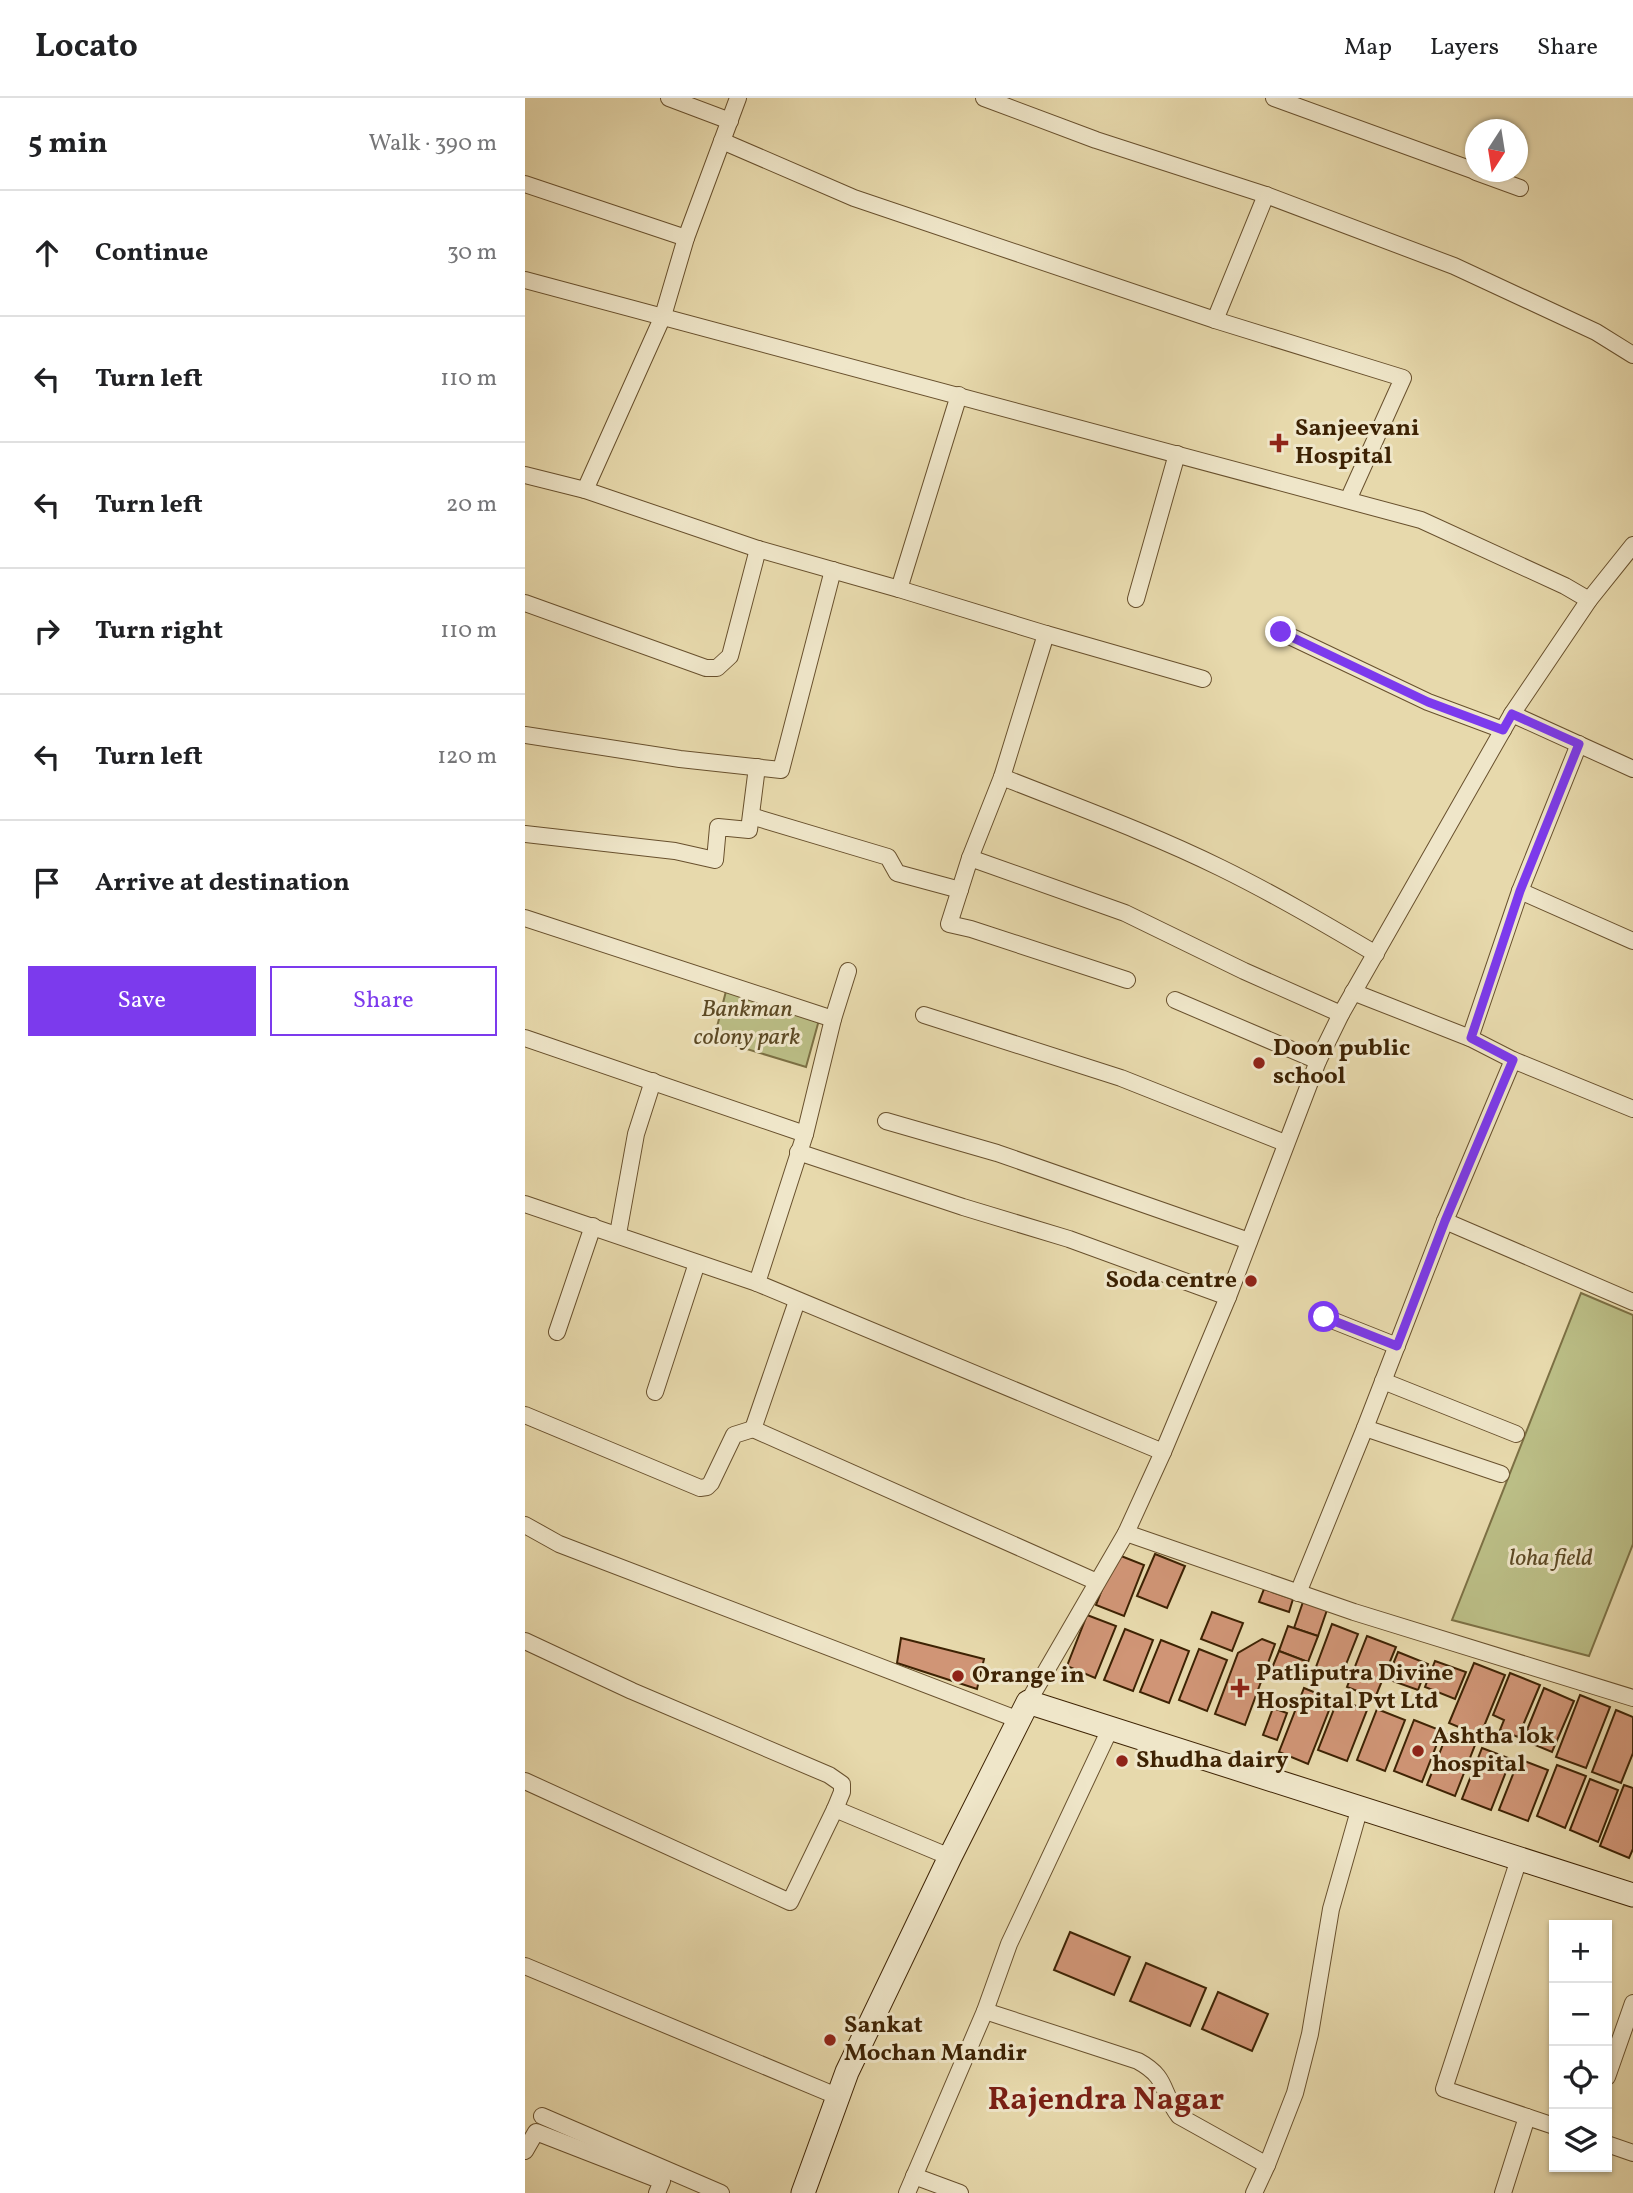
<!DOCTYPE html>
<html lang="en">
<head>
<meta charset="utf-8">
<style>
  body { margin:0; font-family:Vollkorn,serif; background:#f6f6f6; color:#202124 }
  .controls { position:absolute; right:21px; bottom:21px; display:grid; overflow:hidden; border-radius:0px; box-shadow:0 2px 5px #0004 }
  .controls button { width:63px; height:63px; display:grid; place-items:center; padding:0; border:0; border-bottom:2px solid #e0e0e0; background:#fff; color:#202124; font:35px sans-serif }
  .compass { position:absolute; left:940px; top:21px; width:63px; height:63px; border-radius:50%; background:#fff; box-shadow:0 2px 5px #0004; rotate:192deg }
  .stop { position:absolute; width:21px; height:21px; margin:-16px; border:5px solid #7c3aed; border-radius:50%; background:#fff }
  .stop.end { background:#7c3aed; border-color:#fff; box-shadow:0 2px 7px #0008 }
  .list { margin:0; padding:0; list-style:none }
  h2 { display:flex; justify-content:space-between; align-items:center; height:91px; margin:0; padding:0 28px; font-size:30px }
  h2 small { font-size:23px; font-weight:400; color:#757577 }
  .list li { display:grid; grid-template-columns:46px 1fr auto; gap:21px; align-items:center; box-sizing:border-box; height:126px; padding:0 28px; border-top:2px solid #e0e0e0 }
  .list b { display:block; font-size:26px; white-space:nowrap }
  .list em { font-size:23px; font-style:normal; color:#757577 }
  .actions { display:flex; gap:14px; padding:21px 28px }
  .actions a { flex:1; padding:16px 0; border:2px solid #7c3aed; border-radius:0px; text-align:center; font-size:24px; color:#7c3aed }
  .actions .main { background:#7c3aed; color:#fff }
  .icon { flex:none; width:38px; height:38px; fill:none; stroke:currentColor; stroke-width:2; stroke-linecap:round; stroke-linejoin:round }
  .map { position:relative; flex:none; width:1108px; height:2095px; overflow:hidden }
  header { display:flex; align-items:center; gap:42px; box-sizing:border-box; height:98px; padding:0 35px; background:#fff; border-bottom:2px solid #e0e0e0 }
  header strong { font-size:33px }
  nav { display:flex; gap:38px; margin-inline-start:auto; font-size:24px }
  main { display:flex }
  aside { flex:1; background:#fff }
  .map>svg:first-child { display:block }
</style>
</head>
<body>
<header>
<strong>Locato</strong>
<nav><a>Map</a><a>Layers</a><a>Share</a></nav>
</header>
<main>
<aside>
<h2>5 min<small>Walk · 390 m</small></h2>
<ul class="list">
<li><svg class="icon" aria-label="ahead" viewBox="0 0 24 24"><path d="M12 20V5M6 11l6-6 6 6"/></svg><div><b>Continue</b></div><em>30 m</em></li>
<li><svg class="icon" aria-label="left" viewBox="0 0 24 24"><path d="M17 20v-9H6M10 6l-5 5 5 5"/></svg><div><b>Turn left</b></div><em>110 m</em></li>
<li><svg class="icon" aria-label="left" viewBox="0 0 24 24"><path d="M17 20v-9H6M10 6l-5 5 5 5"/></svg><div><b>Turn left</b></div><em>20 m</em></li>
<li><svg class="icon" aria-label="right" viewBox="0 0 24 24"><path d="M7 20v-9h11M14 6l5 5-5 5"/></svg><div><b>Turn right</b></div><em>110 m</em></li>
<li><svg class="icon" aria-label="left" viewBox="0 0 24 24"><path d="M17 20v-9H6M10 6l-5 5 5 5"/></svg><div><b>Turn left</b></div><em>120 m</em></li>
<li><svg class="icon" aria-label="arrive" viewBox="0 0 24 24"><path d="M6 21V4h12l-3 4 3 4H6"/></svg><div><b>Arrive at destination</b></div></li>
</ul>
<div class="actions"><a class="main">Save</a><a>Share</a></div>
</aside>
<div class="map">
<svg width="1108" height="2095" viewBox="0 0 1108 2095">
  <rect width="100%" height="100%" fill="#e7d9ac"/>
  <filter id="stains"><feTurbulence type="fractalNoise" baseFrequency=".00286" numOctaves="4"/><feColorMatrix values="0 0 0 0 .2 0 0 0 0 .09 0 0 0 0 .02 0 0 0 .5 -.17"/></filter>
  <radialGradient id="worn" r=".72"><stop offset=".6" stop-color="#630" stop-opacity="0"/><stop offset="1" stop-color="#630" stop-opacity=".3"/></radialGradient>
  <!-- green -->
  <g fill="#bbbe86" stroke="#7c7044" stroke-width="2">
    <path d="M201,893L294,922L281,969L189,941Z"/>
    <path d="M1056,1195L1108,1217V1446L1064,1558L927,1522Z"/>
  </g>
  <!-- building -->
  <g fill="#d09576" stroke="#3d2203" stroke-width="2">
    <path d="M591,1456L619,1467L599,1518L571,1507Z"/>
    <path d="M630,1456L660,1468L642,1510L612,1498Z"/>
    <path d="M739,1491L768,1501L764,1514L734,1504Z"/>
    <path d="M778,1504L802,1512L793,1538L769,1530Z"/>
    <path d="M687,1514L718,1525L707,1553L676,1541Z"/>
    <path d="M562,1517L591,1528L570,1580L542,1568Z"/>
    <path d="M807,1526L833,1536L816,1579L791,1569Z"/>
    <path d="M763,1528L793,1538L783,1564L754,1553Z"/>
    <path d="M600,1531L628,1542L608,1593L579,1582Z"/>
    <path d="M842,1538L871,1549L850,1600L822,1589Z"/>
    <path d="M376,1540L459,1561L452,1591L372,1565Z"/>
    <path d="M737,1541L750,1546L720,1627L690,1616L713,1555Z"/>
    <path d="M636,1542L664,1553L644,1605L615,1594Z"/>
    <path d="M674,1551L702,1562L682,1613L654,1602Z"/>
    <path d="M754,1553L783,1564L776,1581L747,1570Z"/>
    <path d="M873,1554L903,1566L893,1592L862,1581Z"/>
    <path d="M910,1563L941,1574L930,1601L900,1589Z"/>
    <path d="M949,1565L980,1577L955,1638L924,1625Z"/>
    <path d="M985,1575L1015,1587L993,1639L975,1632L979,1622L968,1617Z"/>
    <path d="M779,1590L808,1602L783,1666L754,1654Z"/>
    <path d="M1019,1590L1049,1603L1027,1654L1010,1647L1014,1637L1002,1632Z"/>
    <path d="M1055,1597L1085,1609L1061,1670L1031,1659Z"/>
    <path d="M813,1601L842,1612L822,1663L793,1652Z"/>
    <path d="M748,1610L762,1615L752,1642L738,1637Z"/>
    <path d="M852,1611L880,1622L860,1673L832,1662Z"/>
    <path d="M1091,1612L1108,1619V1655L1096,1685L1067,1674Z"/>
    <path d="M889,1622L917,1633L897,1684L869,1673Z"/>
    <path d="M922,1636L950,1647L930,1698L902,1687Z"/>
    <path d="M957,1650L986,1661L966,1712L937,1701Z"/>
    <path d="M994,1661L1023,1672L1003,1723L974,1712Z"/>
    <path d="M1032,1667L1061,1678L1040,1730L1012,1718Z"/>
    <path d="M1065,1681L1093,1692L1073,1744L1045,1732Z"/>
    <path d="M1099,1687L1108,1690V1751L1104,1760L1075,1748Z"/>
    <path d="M545,1834L605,1859L589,1897L529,1872Z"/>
    <path d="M621,1865L681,1890L665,1928L605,1903Z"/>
    <path d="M693,1894L743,1916L727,1953L677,1931Z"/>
  </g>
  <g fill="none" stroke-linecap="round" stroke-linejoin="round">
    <defs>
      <g id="street">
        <path d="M144,0L205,23"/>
        <path d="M459,0L571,42L741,97L929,168L1071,234L1108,257"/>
        <path d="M749,0L950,73"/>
        <path d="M197,43L329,100L690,222L878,280L823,402"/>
        <path d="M951,74L995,90"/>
        <path d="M0,86L161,140"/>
        <path d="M0,182L896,422L1040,488L1064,502"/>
        <path d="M690,222L741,97"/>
        <path d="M434,297L374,491L521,536L477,679L445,760L424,826L446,831L602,882"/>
        <path d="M0,377L60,392L233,451L374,491"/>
        <path d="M60,392L138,218L161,140L213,0"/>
        <path d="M611,501L652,356"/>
        <path d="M0,505L181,570H192L205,558L233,451"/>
        <path d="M756,534L903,604L978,632"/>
        <path d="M521,536L678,581"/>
        <path d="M987,616L1108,671"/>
        <path d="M0,637L155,661L256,672L308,472"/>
        <path d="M477,679C550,708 625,735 696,770C749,796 800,826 851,856"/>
        <path d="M226,718L363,759L372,775L435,792"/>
        <path d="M0,736L150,753L190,762L193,729L224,732L232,669"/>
        <path d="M445,760L600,815L719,873L816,916"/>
        <path d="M995,793L1108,843"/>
        <path d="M0,820L308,921"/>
        <path d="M323,873L308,921L280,1036L232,1185L638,1354"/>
        <path d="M828,894L945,940L988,962L1108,1011"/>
        <path d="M650,902L793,963"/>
        <path d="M399,917L596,980L760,1045"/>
        <path d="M0,940L280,1036"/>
        <path d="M945,940L995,793L1054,646"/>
        <path d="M988,962L920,1123L1108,1204"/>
        <path d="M361,1023L472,1055L724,1143"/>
        <path d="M273,1054L438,1109L544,1141L703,1199"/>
        <path d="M0,1106L232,1185"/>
        <path d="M93,1136L111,1036L128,983"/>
        <path d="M272,1203L228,1331L572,1484"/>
        <path d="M799,1219L872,1248"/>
        <path d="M32,1234L68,1128"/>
        <path d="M858,1283L991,1336"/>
        <path d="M130,1294L172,1165"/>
        <path d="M0,1317L175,1390L182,1389L186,1385L209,1337L228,1331"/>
        <path d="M840,1330L976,1376"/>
        <path d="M0,1427L34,1446L494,1622"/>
        <path d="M601,1435L829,1514L1108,1600"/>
        <path d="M773,1495L840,1330L920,1123"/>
        <path d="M0,1543L107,1593L304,1677L317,1686V1694L310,1711"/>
        <path d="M503,1604L601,1435L638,1354L703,1199L793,963L816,916L987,616L1064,502L1108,447"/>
        <path d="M0,1683L265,1804L310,1711L425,1759"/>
        <path d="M994,1761L919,1991L1029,2028"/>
        <path d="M0,1868L314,1999"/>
        <path d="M460,1913L613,1963C644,1980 635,1993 654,2018L742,2067"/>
        <path d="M1082,1979L1108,1905"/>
        <path d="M17,2018L196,2095"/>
        <path d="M1082,2046L1108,2055"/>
        <path d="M0,2053L11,2034L137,2083L132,2095"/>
        <path d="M389,2078L435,2095"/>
        <path d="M382,2095L460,1913L484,1846L586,1629"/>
        <path d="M729,2095L742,2067L770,1995L785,1936L806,1811L835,1709"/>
        <path d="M978,2095L1002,2019"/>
      </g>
      <path id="secondary" d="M278,2095L322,1974L425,1759L503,1604L1108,1797"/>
    </defs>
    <!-- street casing -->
    <use href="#street" stroke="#68502d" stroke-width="18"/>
    <!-- secondary casing -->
    <use href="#secondary" stroke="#3d2203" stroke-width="25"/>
    <!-- street -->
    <use href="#street" stroke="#efe6c9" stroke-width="16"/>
    <!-- secondary -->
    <use href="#secondary" stroke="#efe6c9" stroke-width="23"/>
  </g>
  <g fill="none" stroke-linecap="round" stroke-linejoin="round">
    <!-- route -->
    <path stroke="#7c3aed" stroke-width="9" d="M756,534L903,604L978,632L987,616L1054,646L995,793L946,940L988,962L920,1123L872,1248L799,1219"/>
  </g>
  <!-- markers -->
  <g fill="#8f2418" stroke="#efe6c9" stroke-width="2.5">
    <path d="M750.5 334.5h7v7h7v7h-7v7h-7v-7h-7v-7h7z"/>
    <circle cx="734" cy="965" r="7"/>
    <circle cx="726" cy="1183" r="7"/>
    <circle cx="433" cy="1578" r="7"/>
    <path d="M711.5 1579.5h7v7h7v7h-7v7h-7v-7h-7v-7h7z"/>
    <circle cx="893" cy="1653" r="7"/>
    <circle cx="597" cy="1663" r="7"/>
    <circle cx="305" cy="1942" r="7"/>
  </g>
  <g text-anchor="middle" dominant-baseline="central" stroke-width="6" stroke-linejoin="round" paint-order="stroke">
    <!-- poi labels -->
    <g font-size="24" font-weight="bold" fill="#3d2203" stroke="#efe6c9" text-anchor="start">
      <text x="770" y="331">Sanjeevani<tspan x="770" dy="28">Hospital</tspan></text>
      <text x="748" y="951">Doon public<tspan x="748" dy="28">school</tspan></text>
      <text x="712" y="1183" text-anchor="end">Soda centre</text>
      <text x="731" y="1576">Patliputra Divine<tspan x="731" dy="28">Hospital Pvt Ltd</tspan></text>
      <text x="447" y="1578">Orange in</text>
      <text x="907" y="1639">Ashtha lok<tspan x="907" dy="28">hospital</tspan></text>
      <text x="611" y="1663">Shudha dairy</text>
      <text x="319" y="1928">Sankat<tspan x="319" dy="28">Mochan Mandir</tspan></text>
    </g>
    <!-- park labels -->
    <g font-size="24" font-style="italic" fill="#5c4924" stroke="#efe6c9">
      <text x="222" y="912">Bankman<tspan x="222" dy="28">colony park</tspan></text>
      <text x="1026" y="1461">loha field</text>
    </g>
    <!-- district labels -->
    <g font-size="32" font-weight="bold" fill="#7a1f14" stroke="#efe6c9">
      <text x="581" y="2003">Rajendra Nagar</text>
    </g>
  </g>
  <rect width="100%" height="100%" filter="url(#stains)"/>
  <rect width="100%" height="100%" fill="url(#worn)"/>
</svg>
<div class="controls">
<button>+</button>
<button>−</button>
<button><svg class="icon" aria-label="locate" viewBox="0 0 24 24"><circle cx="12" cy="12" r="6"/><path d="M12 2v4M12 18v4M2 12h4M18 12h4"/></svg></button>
<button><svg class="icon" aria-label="layers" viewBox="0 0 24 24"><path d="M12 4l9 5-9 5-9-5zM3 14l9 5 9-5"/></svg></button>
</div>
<svg class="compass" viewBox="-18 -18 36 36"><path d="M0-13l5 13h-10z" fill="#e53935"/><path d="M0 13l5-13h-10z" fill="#757577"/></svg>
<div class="stop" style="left:799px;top:1219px"></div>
<div class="stop end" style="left:756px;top:534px"></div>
</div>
</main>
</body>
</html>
